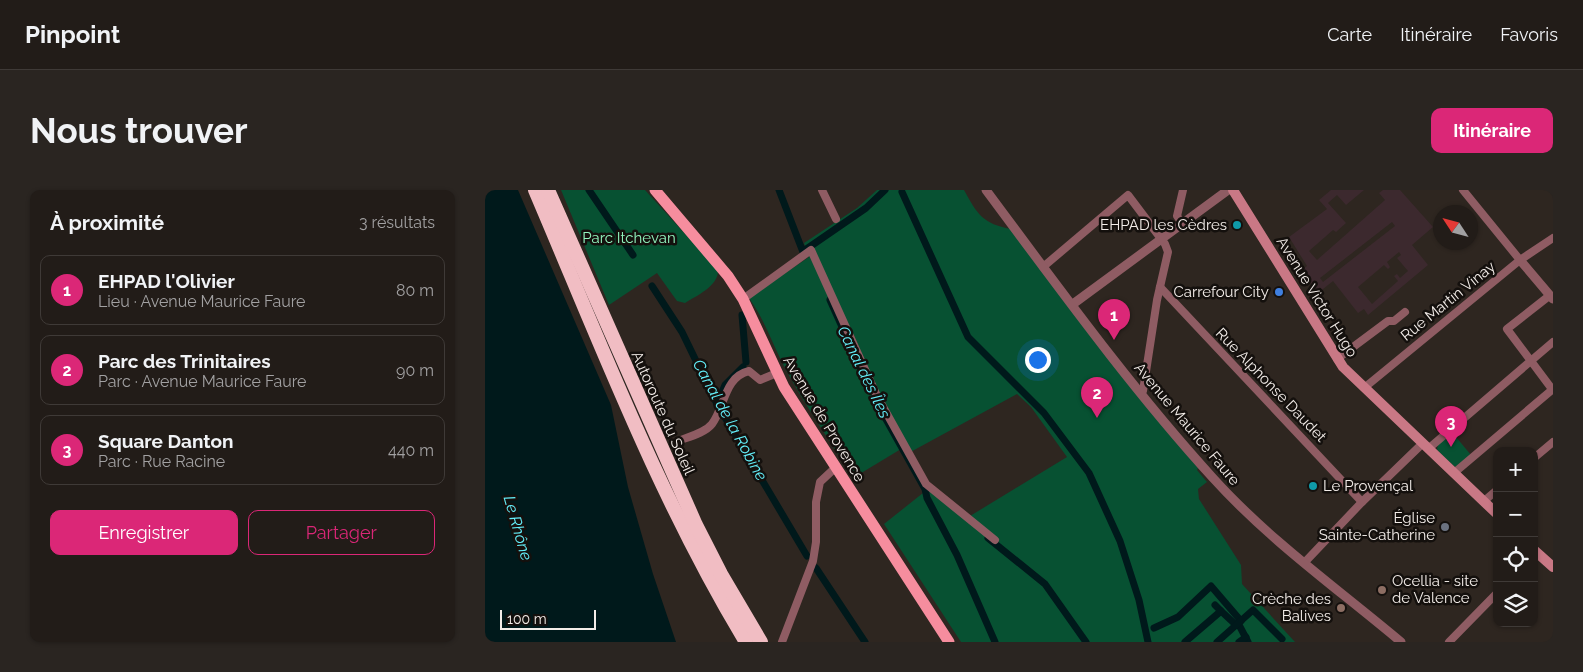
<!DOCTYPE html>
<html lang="fr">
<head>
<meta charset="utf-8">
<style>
  body { margin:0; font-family:Raleway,sans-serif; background:#2a2521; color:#f1f3f6 }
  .controls { position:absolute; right:15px; bottom:15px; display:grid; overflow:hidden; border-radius:10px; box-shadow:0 1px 4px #0004 }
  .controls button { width:45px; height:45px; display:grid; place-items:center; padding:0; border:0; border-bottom:1px solid #3f3a37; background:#221c18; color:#f1f3f6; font:25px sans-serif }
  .compass { position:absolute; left:948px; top:15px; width:45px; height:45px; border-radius:50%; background:#221c18; box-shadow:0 1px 4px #0004; rotate:306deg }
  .scale { position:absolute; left:15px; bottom:12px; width:96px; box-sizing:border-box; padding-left:5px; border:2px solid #f3ede9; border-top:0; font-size:14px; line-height:18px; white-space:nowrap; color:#f3ede9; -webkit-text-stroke:4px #14100d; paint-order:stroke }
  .you { position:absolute; left:552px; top:169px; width:18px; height:18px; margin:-12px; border:4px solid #fff; border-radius:50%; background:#1a73e8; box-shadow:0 0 0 8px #1a73e833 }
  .badge { display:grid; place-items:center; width:32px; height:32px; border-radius:50%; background:#db2777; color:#fff; font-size:16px; font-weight:700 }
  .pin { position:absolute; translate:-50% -41px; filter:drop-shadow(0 1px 2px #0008) }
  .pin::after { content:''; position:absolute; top:26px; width:18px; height:15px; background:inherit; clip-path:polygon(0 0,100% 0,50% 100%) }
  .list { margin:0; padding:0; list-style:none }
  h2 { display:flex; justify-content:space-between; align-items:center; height:65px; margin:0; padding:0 20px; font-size:21px }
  h2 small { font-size:16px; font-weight:400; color:#a2a1a2 }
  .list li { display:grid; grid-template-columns:32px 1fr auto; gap:15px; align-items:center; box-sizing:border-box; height:70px; margin:0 10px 10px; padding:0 10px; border:1px solid #3f3a37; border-radius:10px }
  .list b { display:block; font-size:19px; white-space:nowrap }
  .list p { margin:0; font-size:16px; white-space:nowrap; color:#a2a1a2 }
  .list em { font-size:16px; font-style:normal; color:#a2a1a2 }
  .actions { display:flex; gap:10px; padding:15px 20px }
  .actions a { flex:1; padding:11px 0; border:1px solid #db2777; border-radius:10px; text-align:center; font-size:18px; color:#db2777 }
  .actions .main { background:#db2777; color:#fff }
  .icon { flex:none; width:28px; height:28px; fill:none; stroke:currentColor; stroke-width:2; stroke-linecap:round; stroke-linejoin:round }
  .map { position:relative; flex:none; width:1068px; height:452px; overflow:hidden; border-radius:10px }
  header { display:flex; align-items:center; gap:30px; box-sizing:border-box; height:70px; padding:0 25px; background:#221c18; border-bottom:1px solid #3f3a37 }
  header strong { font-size:24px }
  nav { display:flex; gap:28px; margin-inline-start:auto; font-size:18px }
  .intro { display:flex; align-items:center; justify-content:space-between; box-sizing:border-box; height:120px; padding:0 30px }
  h1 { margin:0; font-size:35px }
  .button { padding:12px 22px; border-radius:10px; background:#db2777; color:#fff; font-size:18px; font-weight:700 }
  main { display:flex; gap:30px; padding:0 30px }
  aside { flex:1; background:#221c18; border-radius:10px; box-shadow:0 1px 4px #0004 }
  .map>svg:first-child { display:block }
</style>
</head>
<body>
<header>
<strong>Pinpoint</strong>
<nav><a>Carte</a><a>Itinéraire</a><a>Favoris</a></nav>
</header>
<div class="intro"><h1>Nous trouver</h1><a class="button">Itinéraire</a></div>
<main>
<aside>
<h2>À proximité<small>3 résultats</small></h2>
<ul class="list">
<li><span class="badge">1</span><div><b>EHPAD l'Olivier</b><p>Lieu · Avenue Maurice Faure</p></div><em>80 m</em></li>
<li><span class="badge">2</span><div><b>Parc des Trinitaires</b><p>Parc · Avenue Maurice Faure</p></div><em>90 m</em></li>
<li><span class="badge">3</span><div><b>Square Danton</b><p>Parc · Rue Racine</p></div><em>440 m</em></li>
</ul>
<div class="actions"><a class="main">Enregistrer</a><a>Partager</a></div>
</aside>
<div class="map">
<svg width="1068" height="452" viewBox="0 0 1068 452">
  <rect width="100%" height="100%" fill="#2e2620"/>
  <!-- industrial -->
  <path fill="#3c292e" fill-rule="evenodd" d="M846,0H879L861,15L852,5L843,13L861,33L851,42L848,40L824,61L832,70L900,10L894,3L898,0H915L948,37L927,55L943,75L883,125L879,119L873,123L848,91L833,103L824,91L825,89L818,79L822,76L804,47L842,19L834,10ZM907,32L910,36L838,92L835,88ZM914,62L916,65L912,68L923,81L915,88L912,84L909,86L913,91L887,114L873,97L899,75L903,79L905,77L902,72Z"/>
  <!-- green -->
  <g fill="#075132">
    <path d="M76,0H160L233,80C234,96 211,106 200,113L192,111L172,83L124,115Z"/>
    <path d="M392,0H479C492,24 498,34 526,39L713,278L712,280L722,292L713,299L714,309L756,375L757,394L810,452H476L399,334L443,299L485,326L582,267L546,217L532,204L420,265L416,259L368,288C346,252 321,217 301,180C288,156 280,130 264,108L324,67L319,53L372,18Z"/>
    <path d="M966,241L986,265L970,277L952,260L953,254Z"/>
  </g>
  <!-- water -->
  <path fill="#00191b" d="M0,0H33L126,215L143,297L168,384L191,452H0Z"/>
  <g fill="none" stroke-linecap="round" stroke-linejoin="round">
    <!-- canal -->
    <g stroke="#00191b" stroke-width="7">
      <path d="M104,0L148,65"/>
      <path d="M294,0L318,62"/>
      <path d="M417,2L483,147L559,223L604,283L635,351L654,410L663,452"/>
      <path d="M320,60L381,18L400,0"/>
      <path d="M167,96L197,142L232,214L322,366"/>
      <path d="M345,110L385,199"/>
      <path d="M257,125L261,172"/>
      <path d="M232,214L240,195L258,177"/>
      <path d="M393,215L440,299L442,308L472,365L510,452"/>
      <path d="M503,348L560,394L601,452"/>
      <path d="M331,378L380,452"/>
      <path d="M730,415L736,421"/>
      <path d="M753,433L763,452"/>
      <path d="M669,438L693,427L726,396L756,431"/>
      <path d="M700,452L736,421L751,435"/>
      <path d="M732,452L768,420L797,449"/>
      <path d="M754,452L761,447"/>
    </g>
    <!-- minor -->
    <g stroke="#8f5c63" stroke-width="8">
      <path d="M337,0L351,29"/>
      <path d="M978,0L1035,70"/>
      <path d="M697,33L692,26L698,0"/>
      <path d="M558,77L643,5L680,54L683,62L672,110L658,201L656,203"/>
      <path d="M675,97L877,312"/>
      <path d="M1064,106L1022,139L1067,199"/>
      <path d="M258,109L326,60L392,206L441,294L510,350"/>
      <path d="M852,169L903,131H909L920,122"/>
      <path d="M879,198L1035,70L1068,48"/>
      <path d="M193,251C203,247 220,243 227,234C240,217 239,187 264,181L275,190L292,183"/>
      <path d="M943,259L1068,152"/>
      <path d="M1049,268L1068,252"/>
      <path d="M969,283L1068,199"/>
      <path d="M999,311L1012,300"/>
      <path d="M820,372L877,312L937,254"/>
      <path d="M297,452L328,371L331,352V312L335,292L350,278"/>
      <path d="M964,452L1012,403"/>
    </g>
    <!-- tertiary -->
    <g stroke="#8f5c63" stroke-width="9">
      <path d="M501,0C574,98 646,198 728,288C784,350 853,399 916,452"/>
      <path d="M1035,70L1068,109"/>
      <path d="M588,114L743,0"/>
    </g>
    <!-- secondary -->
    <g stroke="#c97885" stroke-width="10">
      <path d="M748,0L858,177L1012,324"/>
      <path d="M1049,360L1068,377"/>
    </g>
    <!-- primary -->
    <path stroke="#f68d9e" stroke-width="11" d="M170,0L243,86L258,109L299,197L464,452"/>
    <!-- motorway -->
    <g stroke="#f1bdc3" stroke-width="14">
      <path d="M50,0C115,152 175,310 261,452"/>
      <path d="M63,0L211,335L236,384L276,452"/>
    </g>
  </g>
  <!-- markers -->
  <g fill="#0f9aa8" stroke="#14100d" stroke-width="2">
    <circle cx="752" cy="35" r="5"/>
    <circle cx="828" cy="296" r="5"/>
  </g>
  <circle fill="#3f7fe0" stroke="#14100d" stroke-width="2" cx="794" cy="102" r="5"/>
  <circle fill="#6b7280" stroke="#14100d" stroke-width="2" cx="960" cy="337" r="5"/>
  <g fill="#8d6e63" stroke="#14100d" stroke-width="2">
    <circle cx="897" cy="400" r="5"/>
    <circle cx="856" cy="418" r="5"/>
  </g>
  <g text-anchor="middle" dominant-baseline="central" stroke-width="5" stroke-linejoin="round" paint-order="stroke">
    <!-- poi labels -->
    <g font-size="15" fill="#f3ede9" stroke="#14100d" text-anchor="end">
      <text x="742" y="35">EHPAD les Cèdres</text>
      <text x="784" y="102">Carrefour City</text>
      <text x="838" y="296" text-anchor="start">Le Provençal</text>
      <text x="950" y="328">Église<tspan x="950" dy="17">Sainte-Catherine</tspan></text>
      <text x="907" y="391" text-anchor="start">Ocellia - site<tspan x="907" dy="17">de Valence</tspan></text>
      <text x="846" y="409">Crèche des<tspan x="846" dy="17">Balives</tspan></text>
    </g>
    <!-- park labels -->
    <g font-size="15" fill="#92f5bf" stroke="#14100d">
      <text x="144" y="48">Parc Itchevan</text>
    </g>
    <!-- street labels -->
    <g font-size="15" fill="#f3ede9" stroke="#14100d">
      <text transform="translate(832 107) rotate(58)">Avenue Victor Hugo</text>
      <text transform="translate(963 111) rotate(-39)">Rue Martin Vinay</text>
      <text transform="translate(786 195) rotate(46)">Rue Alphonse Daudet</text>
      <text transform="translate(178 223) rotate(66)">Autoroute du Soleil</text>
      <text transform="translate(339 229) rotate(59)">Avenue de Provence</text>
      <text transform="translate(702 234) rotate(50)">Avenue Maurice Faure</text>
    </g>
    <!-- water labels -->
    <g font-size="16" font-style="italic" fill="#64f0fb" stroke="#14100d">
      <text transform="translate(379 182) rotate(64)">Canal des Îles</text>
      <text transform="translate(245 230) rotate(61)">Canal de la Robine</text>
      <text transform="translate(33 338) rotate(74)">Le Rhône</text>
    </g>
  </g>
</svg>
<div class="controls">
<button>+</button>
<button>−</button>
<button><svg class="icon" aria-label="locate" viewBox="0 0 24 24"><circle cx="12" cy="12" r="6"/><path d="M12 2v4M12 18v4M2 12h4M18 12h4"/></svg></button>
<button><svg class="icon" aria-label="layers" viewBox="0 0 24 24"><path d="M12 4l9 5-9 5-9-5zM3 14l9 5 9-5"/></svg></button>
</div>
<svg class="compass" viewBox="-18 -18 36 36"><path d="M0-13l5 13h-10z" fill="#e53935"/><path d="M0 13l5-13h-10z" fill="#a2a1a2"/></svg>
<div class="scale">100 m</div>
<div class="you"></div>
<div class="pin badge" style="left:629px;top:150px">1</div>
<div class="pin badge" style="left:612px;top:228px">2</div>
<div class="pin badge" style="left:966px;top:257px">3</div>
</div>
</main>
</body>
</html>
